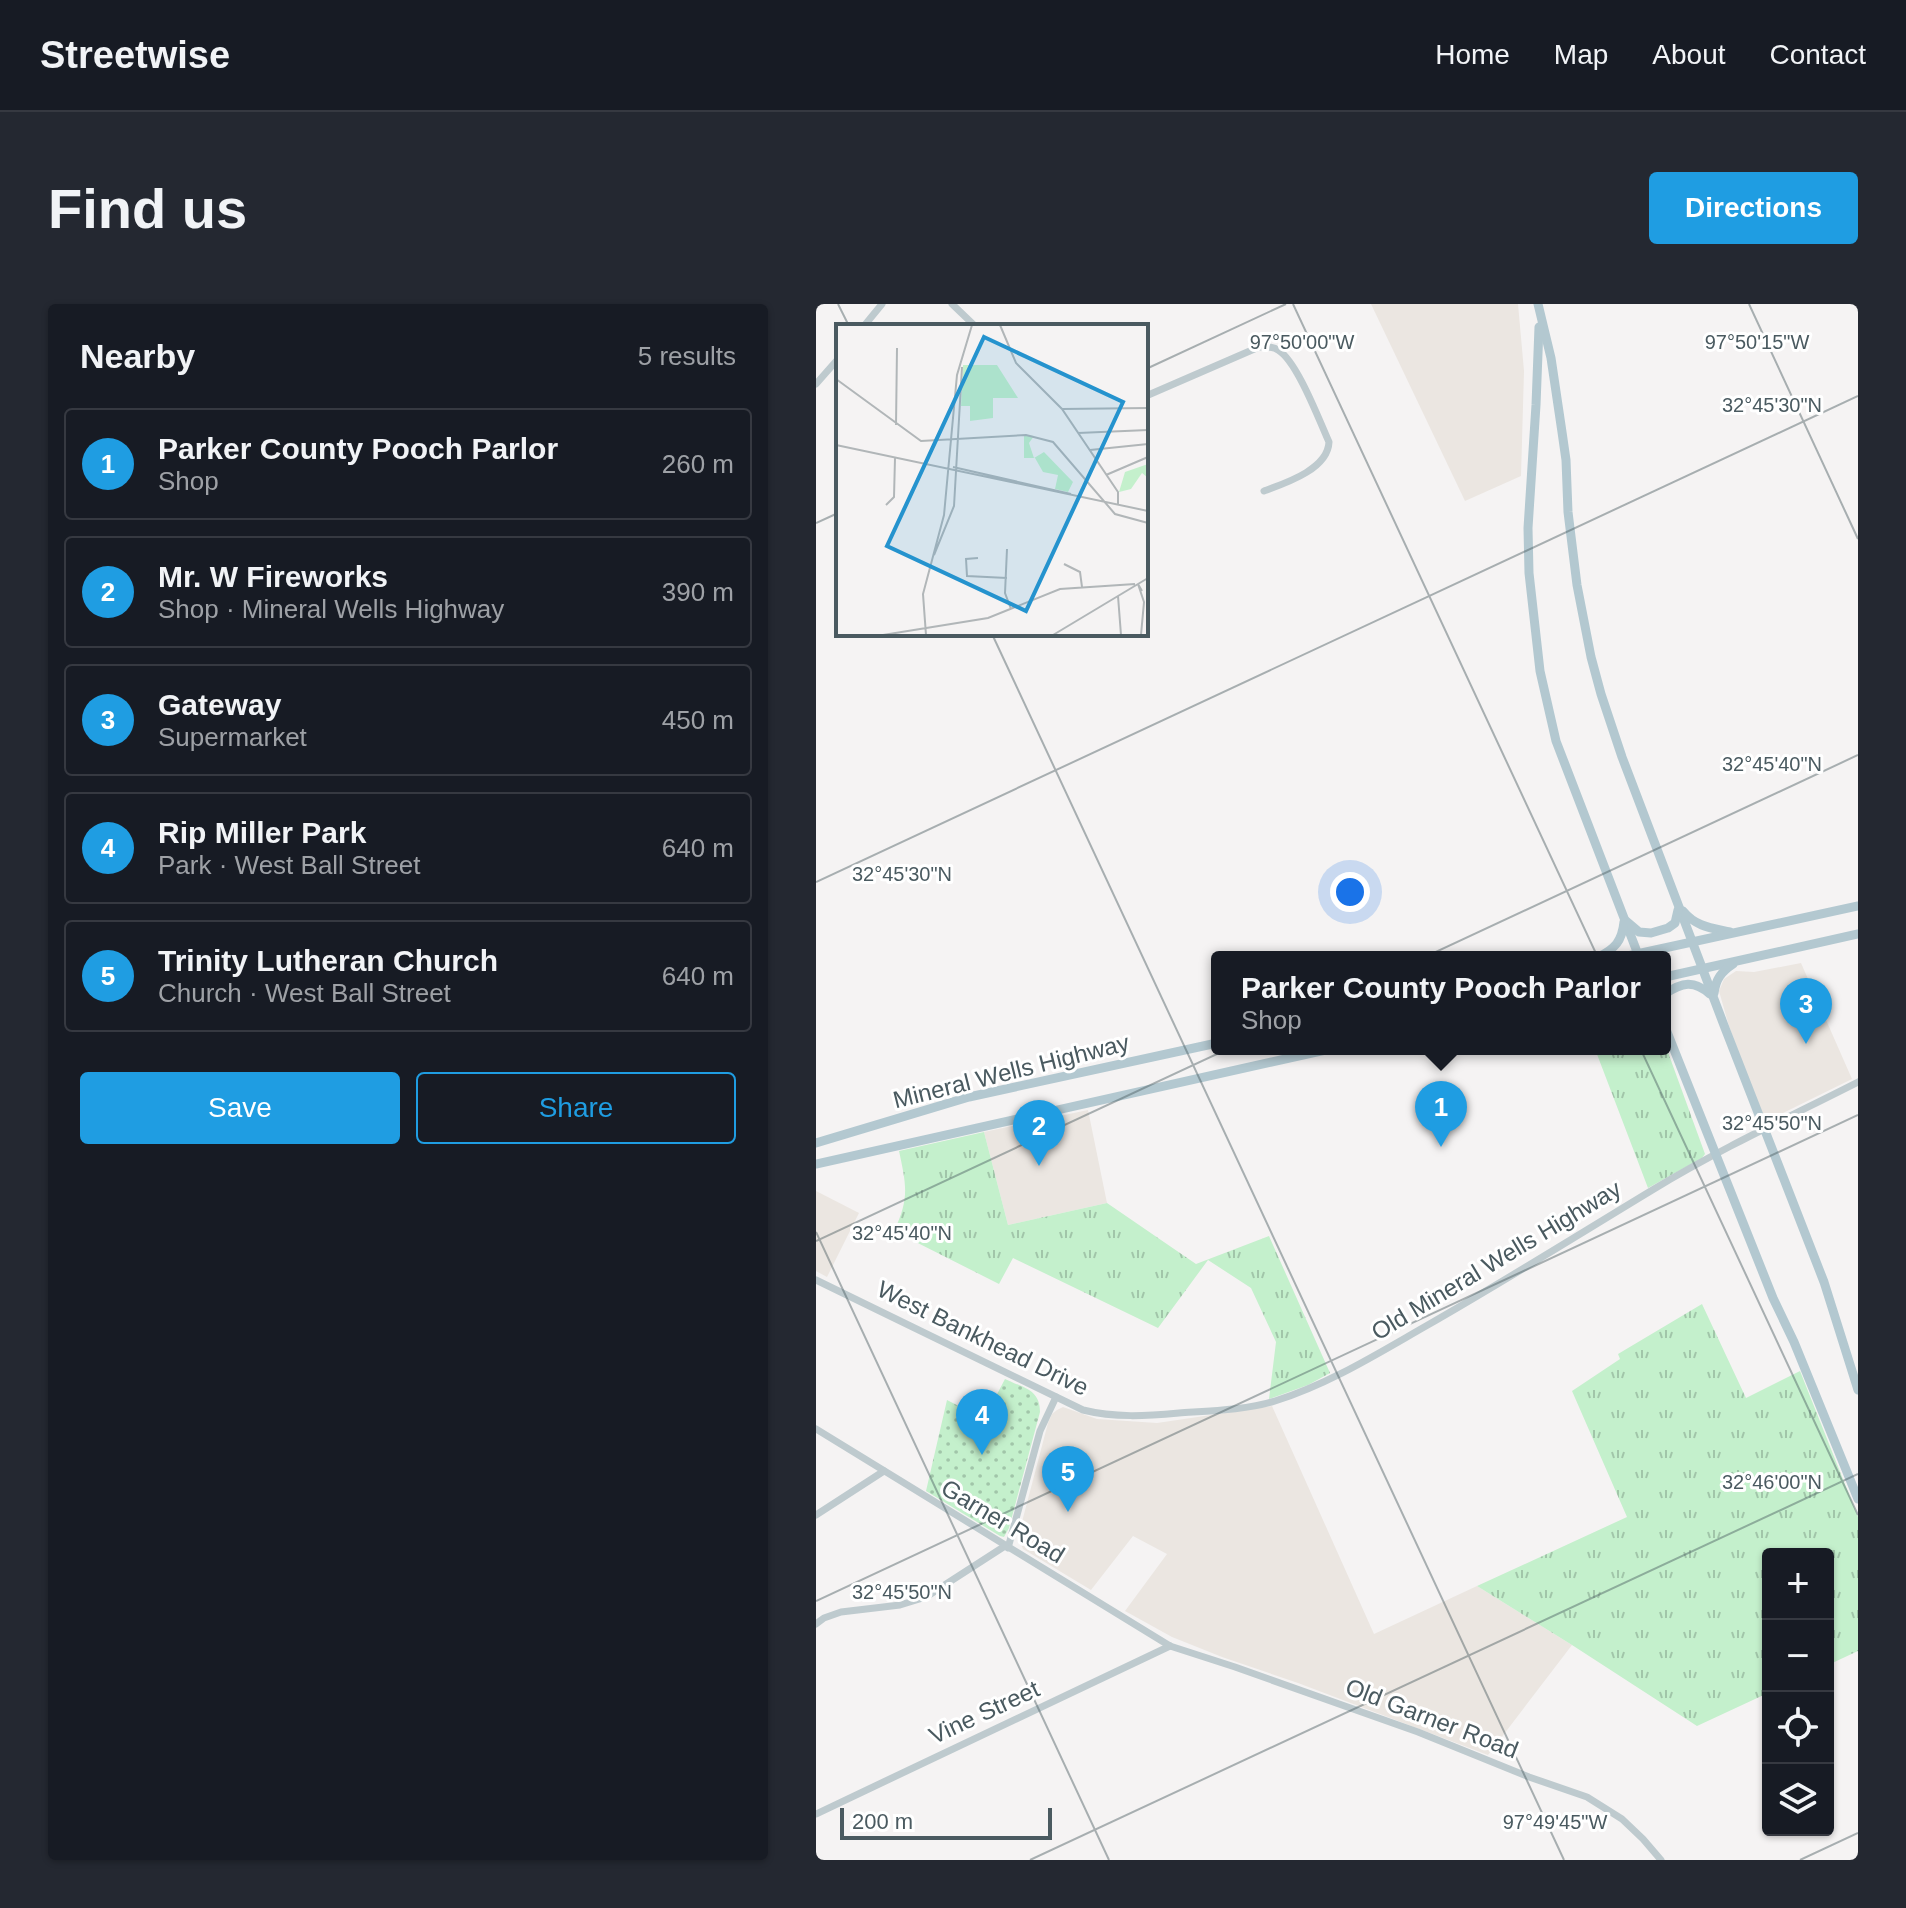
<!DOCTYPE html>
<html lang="en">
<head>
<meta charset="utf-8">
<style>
  body { margin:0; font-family:Helvetica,sans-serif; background:#242831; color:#f1f3f6 }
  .controls { position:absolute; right:24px; bottom:24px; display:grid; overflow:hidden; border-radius:8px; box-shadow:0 2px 6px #0004 }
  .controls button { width:72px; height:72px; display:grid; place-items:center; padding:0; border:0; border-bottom:2px solid #363941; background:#171b24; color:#f1f3f6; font:40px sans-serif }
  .scale { position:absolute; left:24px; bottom:20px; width:212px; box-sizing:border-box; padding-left:8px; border:4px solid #4a5a60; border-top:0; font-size:22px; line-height:28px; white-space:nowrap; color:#4a5a60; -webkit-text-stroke:6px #fff; paint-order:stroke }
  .you { position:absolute; left:534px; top:588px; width:28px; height:28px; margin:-20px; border:6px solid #fff; border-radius:50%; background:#1a73e8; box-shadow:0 0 0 12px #1a73e833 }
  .badge { display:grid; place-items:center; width:52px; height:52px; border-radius:50%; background:#1f9de2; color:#fff; font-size:26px; font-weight:700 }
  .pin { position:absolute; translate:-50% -66px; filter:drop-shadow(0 2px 4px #0008) }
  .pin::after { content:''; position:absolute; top:42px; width:28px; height:24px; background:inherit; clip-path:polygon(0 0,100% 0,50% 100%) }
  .popup { position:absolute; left:395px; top:647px; width:460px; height:104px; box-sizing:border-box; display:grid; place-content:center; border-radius:8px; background:#171b24; filter:drop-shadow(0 2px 6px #0005); font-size:26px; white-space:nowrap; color:#9ea1a6 }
  .popup b { font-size:30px; color:#f1f3f6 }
  .popup::after { content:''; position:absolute; left:50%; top:100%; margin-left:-16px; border:16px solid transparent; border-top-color:#171b24 }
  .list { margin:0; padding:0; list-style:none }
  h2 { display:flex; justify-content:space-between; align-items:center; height:104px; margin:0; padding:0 32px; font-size:34px }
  h2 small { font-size:26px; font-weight:400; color:#9ea1a6 }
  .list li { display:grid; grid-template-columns:52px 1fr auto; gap:24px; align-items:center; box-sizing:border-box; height:112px; margin:0 16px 16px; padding:0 16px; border:2px solid #363941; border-radius:8px }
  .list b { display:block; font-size:30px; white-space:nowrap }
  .list p { margin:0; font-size:26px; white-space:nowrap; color:#9ea1a6 }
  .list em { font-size:26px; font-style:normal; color:#9ea1a6 }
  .actions { display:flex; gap:16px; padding:24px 32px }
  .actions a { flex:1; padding:18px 0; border:2px solid #1f9de2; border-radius:8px; text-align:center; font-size:28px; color:#1f9de2 }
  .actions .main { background:#1f9de2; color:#fff }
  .icon { flex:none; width:44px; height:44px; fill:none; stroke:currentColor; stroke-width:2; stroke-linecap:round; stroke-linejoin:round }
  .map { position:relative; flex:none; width:1042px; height:1556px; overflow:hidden; border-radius:8px }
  header { display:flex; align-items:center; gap:48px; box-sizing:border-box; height:112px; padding:0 40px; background:#171b24; border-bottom:2px solid #363941 }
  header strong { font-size:38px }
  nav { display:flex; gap:44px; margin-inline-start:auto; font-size:28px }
  .intro { display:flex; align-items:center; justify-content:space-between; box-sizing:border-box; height:192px; padding:0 48px }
  h1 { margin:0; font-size:56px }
  .button { padding:20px 36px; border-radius:8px; background:#1f9de2; color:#fff; font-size:28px; font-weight:700 }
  main { display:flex; gap:48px; padding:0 48px }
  aside { flex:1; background:#171b24; border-radius:8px; box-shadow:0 2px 6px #0004 }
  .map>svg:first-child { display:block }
</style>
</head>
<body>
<header>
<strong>Streetwise</strong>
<nav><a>Home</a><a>Map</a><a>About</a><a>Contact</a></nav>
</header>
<div class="intro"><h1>Find us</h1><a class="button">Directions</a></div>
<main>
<aside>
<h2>Nearby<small>5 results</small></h2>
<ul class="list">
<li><span class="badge">1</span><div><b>Parker County Pooch Parlor</b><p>Shop</p></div><em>260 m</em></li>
<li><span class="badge">2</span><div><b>Mr. W Fireworks</b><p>Shop · Mineral Wells Highway</p></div><em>390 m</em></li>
<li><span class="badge">3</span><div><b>Gateway</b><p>Supermarket</p></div><em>450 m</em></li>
<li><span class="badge">4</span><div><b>Rip Miller Park</b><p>Park · West Ball Street</p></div><em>640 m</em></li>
<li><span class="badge">5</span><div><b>Trinity Lutheran Church</b><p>Church · West Ball Street</p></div><em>640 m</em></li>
</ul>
<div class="actions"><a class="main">Save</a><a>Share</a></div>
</aside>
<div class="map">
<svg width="1042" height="1556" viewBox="0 0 1042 1556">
  <defs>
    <pattern id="grass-tufts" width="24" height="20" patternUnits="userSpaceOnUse" patternTransform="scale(2)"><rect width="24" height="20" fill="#c4f0cc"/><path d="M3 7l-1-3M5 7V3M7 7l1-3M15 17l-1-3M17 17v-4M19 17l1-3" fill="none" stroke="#a1c5a9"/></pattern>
    <pattern id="park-dots" width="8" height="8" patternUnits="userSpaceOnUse" patternTransform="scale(2)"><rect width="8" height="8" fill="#c4f0cc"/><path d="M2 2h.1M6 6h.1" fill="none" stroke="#a1c5a9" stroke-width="1.8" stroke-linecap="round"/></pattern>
  </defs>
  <rect width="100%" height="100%" fill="#f5f3f3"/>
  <!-- commercial -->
  <g fill="#ebe6e1">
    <path d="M555,0H702L708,67L705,172L649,197Z"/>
    <path d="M985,659L1036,775L953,816L945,809L913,722L903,687L908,675L920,667L938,668Z"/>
    <path d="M272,806L291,899L192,921L168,828Z"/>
    <path d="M0,887L43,909L11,973L0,967Z"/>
    <path d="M456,1102L558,1330L661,1282L756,1341L672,1451L482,1379L406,1353L356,1333L309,1307L351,1250L317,1232L275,1286L207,1245L202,1233L232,1119L236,1110L241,1106L247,1103L281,1115L341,1119Z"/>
  </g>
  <!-- grass -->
  <g fill="url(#grass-tufts)">
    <path d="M849,740L889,850L886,854L832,884L779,745H849Z"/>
    <path d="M168,828L192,921L291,899L380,960L453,932L514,1069L492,1081L453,1095L460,1038L435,984L392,956L342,1024L197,954L183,980L78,927C94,894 90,880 83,847Z"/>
    <path d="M886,1000L930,1094L984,1067L1042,1213V1347L1012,1361V1250H952V1389L881,1422L756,1341L661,1282L811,1213L756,1087L804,1055L802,1050Z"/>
  </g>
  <!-- park -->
  <path fill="url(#park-dots)" d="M189,1075C207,1084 224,1085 224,1108L193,1224L188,1233L184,1232L110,1187L131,1096L168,1115Z"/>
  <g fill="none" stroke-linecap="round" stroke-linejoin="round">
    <!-- minor -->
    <g stroke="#becace" stroke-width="7">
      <path d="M136,0L159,22"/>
      <path d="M48,22L66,0"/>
      <path d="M0,80L22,55"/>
      <path d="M330,92L443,43C450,43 457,42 462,46C481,57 503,116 513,138C512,165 470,179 448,187"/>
      <path d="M0,976L267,1106C299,1114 330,1112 363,1109C392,1107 431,1106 459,1097C513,1080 561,1050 610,1022C687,978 762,931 838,885C904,845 973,813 1042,778"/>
      <path d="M0,1125L354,1342L419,1363L602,1428L713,1473L771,1493L806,1515L827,1535L845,1556"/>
      <path d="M0,1211L68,1167"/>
      <path d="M192,1244L224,1127L240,1093"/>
      <path d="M0,1320L8,1314L25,1308L84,1301L110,1293L189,1242"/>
      <path d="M0,1510L354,1342"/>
    </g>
    <!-- major -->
    <g stroke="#b3c8d0" stroke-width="9">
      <path d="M722,0L735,54L746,128L750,156L752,208L761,281L775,353L785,390L806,453L909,724L1008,978L1042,1086"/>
      <path d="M723,23L720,101L712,224L713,269L724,367L740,437L823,653"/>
      <path d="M867,607C880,623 896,624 914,628"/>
      <path d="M810,617L823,628L835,629L852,624L859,619L862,606"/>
      <path d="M782,653C799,645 806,637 808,618"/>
      <path d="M807,653L1042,602"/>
      <path d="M849,673L1042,630"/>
      <path d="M898,689C900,675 905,668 917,660"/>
      <path d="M849,690C866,678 878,676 894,690"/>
      <path d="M849,723L957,994L978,1038L1042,1195"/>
      <path d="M0,839L153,793L401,739"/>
      <path d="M0,860L514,745"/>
    </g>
  </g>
  <!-- ticks -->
  <path fill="none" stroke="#4a5a60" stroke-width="2" stroke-opacity="0.45" d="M22,0L33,22M477,0L1042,1211M933,0L1042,235M330,65L470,0M0,219L22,209M176,330L748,1556M0,578L1042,92M0,928L293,1556M0,937L1042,451M0,1297L1042,811M214,1556L1042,1170M984,1556L1042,1529"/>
  <g text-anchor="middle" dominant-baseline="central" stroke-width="6" stroke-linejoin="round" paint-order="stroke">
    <!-- street labels -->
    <g font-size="24" fill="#4a5a60" stroke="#fff">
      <text transform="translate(195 767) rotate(-14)">Mineral Wells Highway</text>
      <text transform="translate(680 956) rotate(-31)">Old Mineral Wells Highway</text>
      <text transform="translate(167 1034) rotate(26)">West Bankhead Drive</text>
      <text transform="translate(187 1217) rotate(31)">Garner Road</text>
      <text transform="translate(168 1408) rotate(-25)">Vine Street</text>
      <text transform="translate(616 1414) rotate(21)">Old Garner Road</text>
    </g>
  </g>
  <!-- overview -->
  <g transform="translate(20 20)">
    <rect width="312" height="312" fill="#f5f3f3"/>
    <path d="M127,41H161L182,74H157V94L134,97V82H125ZM188,111L198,112L193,119L198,134L208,128L237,158L232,168L219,165L222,151L207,148L199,134H188ZM312,140V154L306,149L295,165L283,168L289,148Z" fill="#c4f0cc"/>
    <path fill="none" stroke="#b1b6b8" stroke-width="2" d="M164,1L180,39L226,85L282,168V180M0,55L85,117L190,111L217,118L279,190L312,199M226,85L312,84M60,101L61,24M242,109L312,106M0,121L312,187M254,126L312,120M117,143L235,170M270,151L312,133M50,181L58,173L59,134M171,225L169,269L175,285M98,231L118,182L126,43M142,234L130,235L131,252L171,254M228,240L244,248L246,263M306,267L302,260L308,278L305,311H312M282,272L285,311M47,311L152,294L224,265L299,260M90,311L87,270L108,191L121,51L136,1M217,311L312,254"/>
    <path fill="#2593ce" fill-opacity="0.15" stroke="#2593ce" stroke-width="4" d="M148,13L287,78L190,287L51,222Z"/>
    <rect width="312" height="312" fill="none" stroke="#4a5a60" stroke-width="4"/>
  </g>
  <g font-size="20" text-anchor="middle" fill="#4a5a60" stroke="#fff" stroke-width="6" stroke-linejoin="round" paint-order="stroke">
    <text x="486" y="45">97°50'00"W</text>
    <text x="941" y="45">97°50'15"W</text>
    <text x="956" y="108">32°45'30"N</text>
    <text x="956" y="467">32°45'40"N</text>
    <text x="86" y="577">32°45'30"N</text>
    <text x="956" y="826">32°45'50"N</text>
    <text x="86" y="936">32°45'40"N</text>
    <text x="956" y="1185">32°46'00"N</text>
    <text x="86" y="1295">32°45'50"N</text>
    <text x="739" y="1525">97°49'45"W</text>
  </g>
</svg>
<div class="controls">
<button>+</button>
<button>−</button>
<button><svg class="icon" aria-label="locate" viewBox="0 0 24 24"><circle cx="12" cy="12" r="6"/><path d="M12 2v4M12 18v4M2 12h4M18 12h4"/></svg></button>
<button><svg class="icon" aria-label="layers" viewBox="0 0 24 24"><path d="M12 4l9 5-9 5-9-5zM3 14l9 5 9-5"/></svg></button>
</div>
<div class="scale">200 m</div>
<div class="you"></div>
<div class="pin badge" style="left:625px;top:843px">1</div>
<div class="popup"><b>Parker County Pooch Parlor</b>Shop</div>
<div class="pin badge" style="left:223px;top:862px">2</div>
<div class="pin badge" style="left:990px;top:740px">3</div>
<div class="pin badge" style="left:166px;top:1151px">4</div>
<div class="pin badge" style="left:252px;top:1208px">5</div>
</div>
</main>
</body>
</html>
